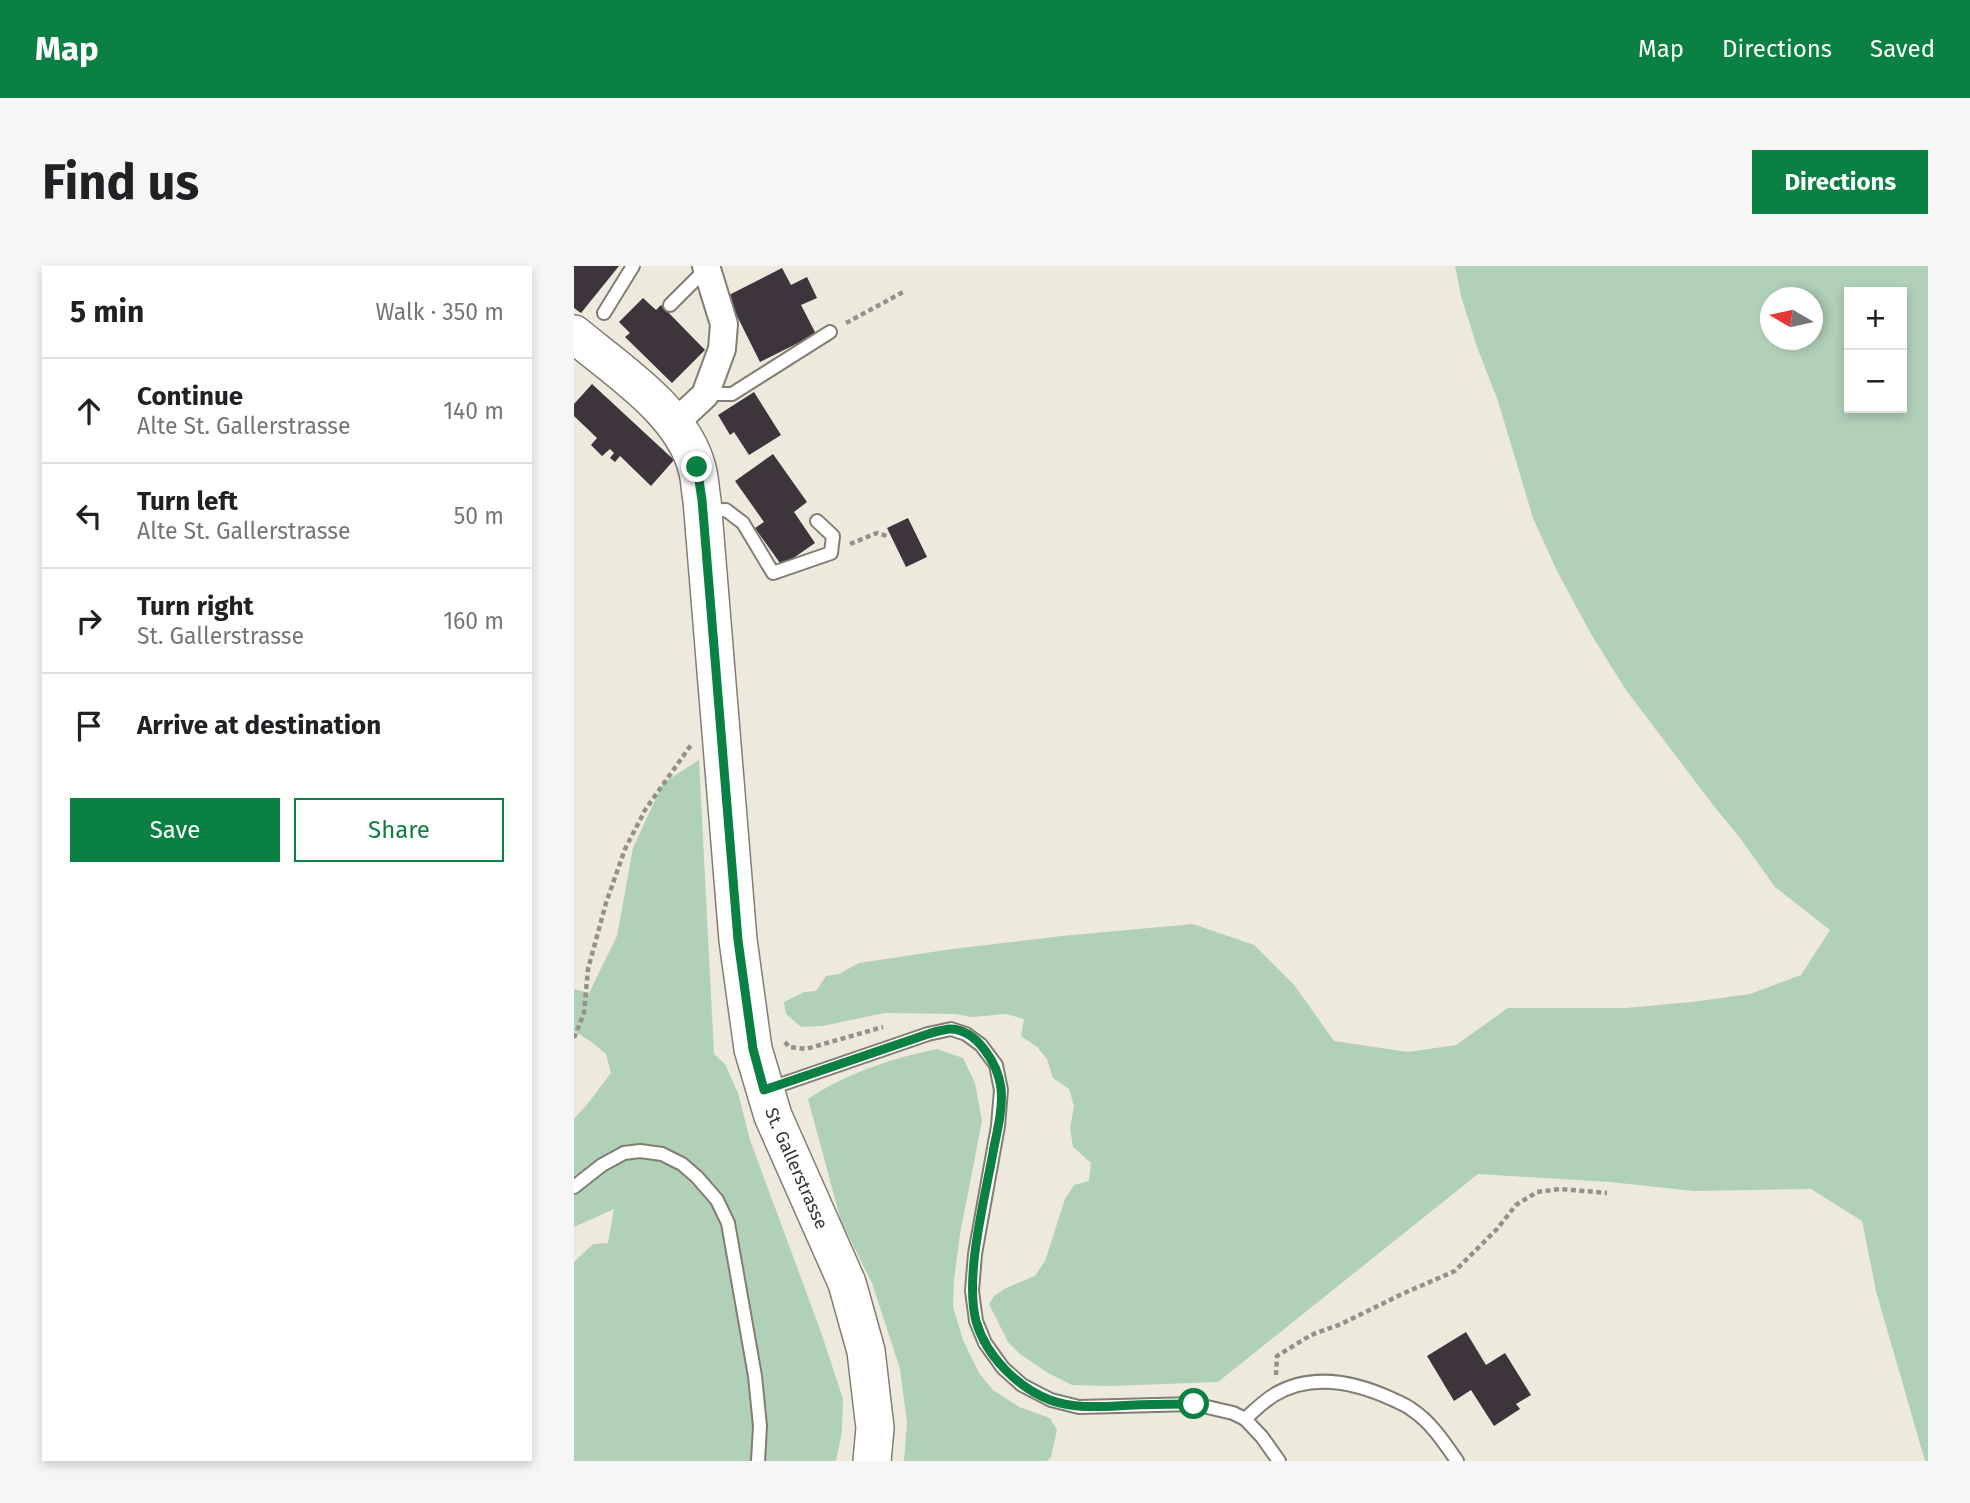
<!DOCTYPE html>
<html lang="en">
<head>
<meta charset="utf-8">
<style>
  body { margin:0; font-family:"Fira Sans",sans-serif; background:#f6f6f6; color:#202124 }
  .controls { position:absolute; right:21px; top:21px; display:grid; overflow:hidden; border-radius:0px; box-shadow:0 4px 10px #0003 }
  .controls button { width:63px; height:63px; display:grid; place-items:center; padding:0; border:0; border-bottom:2px solid #e0e0e0; background:#fff; color:#202124; font:35px sans-serif }
  .compass { position:absolute; left:1186px; top:21px; width:63px; height:63px; border-radius:50%; background:#fff; box-shadow:0 4px 10px #0003; rotate:279deg }
  .stop { position:absolute; width:21px; height:21px; margin:-16px; border:5px solid #0b8043; border-radius:50%; background:#fff }
  .stop.end { background:#0b8043; border-color:#fff; box-shadow:0 2px 7px #0008 }
  .list { margin:0; padding:0; list-style:none }
  h2 { display:flex; justify-content:space-between; align-items:center; height:91px; margin:0; padding:0 28px; font-size:30px }
  h2 small { font-size:23px; font-weight:400; color:#757577 }
  .list li { display:grid; grid-template-columns:46px 1fr auto; gap:21px; align-items:center; box-sizing:border-box; height:105px; padding:0 28px; border-top:2px solid #e0e0e0 }
  .list b { display:block; font-size:26px; white-space:nowrap }
  .list p { margin:0; font-size:23px; white-space:nowrap; color:#757577 }
  .list em { font-size:23px; font-style:normal; color:#757577 }
  .actions { display:flex; gap:14px; padding:21px 28px }
  .actions a { flex:1; padding:16px 0; border:2px solid #0b8043; border-radius:0px; text-align:center; font-size:24px; color:#0b8043 }
  .actions .main { background:#0b8043; color:#fff }
  .icon { flex:none; width:38px; height:38px; fill:none; stroke:currentColor; stroke-width:2; stroke-linecap:round; stroke-linejoin:round }
  .map { position:relative; flex:none; width:1354px; height:1195px; overflow:hidden; border-radius:0px }
  header { display:flex; align-items:center; gap:42px; box-sizing:border-box; height:98px; padding:0 35px; background:#0b8043; color:#fff }
  header strong { font-size:33px }
  nav { display:flex; gap:38px; margin-inline-start:auto; font-size:24px }
  .intro { display:flex; align-items:center; justify-content:space-between; box-sizing:border-box; height:168px; padding:0 42px }
  h1 { margin:0; font-size:49px }
  .button { padding:18px 32px; border-radius:0px; background:#0b8043; color:#fff; font-size:24px; font-weight:700 }
  main { display:flex; gap:42px; padding:0 42px }
  aside { flex:1; background:#fff; border-radius:0px; box-shadow:0 4px 10px #0003 }
  .map>svg:first-child { display:block }
</style>
</head>
<body>
<header>
<strong>Map</strong>
<nav><a>Map</a><a>Directions</a><a>Saved</a></nav>
</header>
<div class="intro"><h1>Find us</h1><a class="button">Directions</a></div>
<main>
<aside>
<h2>5 min<small>Walk · 350 m</small></h2>
<ul class="list">
<li><svg class="icon" aria-label="ahead" viewBox="0 0 24 24"><path d="M12 20V5M6 11l6-6 6 6"/></svg><div><b>Continue</b><p>Alte St. Gallerstrasse</p></div><em>140 m</em></li>
<li><svg class="icon" aria-label="left" viewBox="0 0 24 24"><path d="M17 20v-9H6M10 6l-5 5 5 5"/></svg><div><b>Turn left</b><p>Alte St. Gallerstrasse</p></div><em>50 m</em></li>
<li><svg class="icon" aria-label="right" viewBox="0 0 24 24"><path d="M7 20v-9h11M14 6l5 5-5 5"/></svg><div><b>Turn right</b><p>St. Gallerstrasse</p></div><em>160 m</em></li>
<li><svg class="icon" aria-label="arrive" viewBox="0 0 24 24"><path d="M6 21V4h12l-3 4 3 4H6"/></svg><div><b>Arrive at destination</b></div></li>
</ul>
<div class="actions"><a class="main">Save</a><a>Share</a></div>
</aside>
<div class="map">
<svg width="1354" height="1195" viewBox="0 0 1354 1195">
  <rect width="100%" height="100%" fill="#eee9dd"/>
  <!-- green -->
  <g fill="#b1d0b8" fill-rule="evenodd">
    <path d="M881,0H1354V1195H1351L1302,1025L1288,955L1237,923L1120,925L1036,916L904,908L644,1116L536,1120L498,1119L474,1107L446,1088L434,1076L415,1038L420,1030L432,1022L461,1010L471,995L491,933L500,919L515,915L517,897L499,881L496,862L500,840L495,823L479,812L473,793L463,781L447,770L450,753L432,748L398,751L382,748L311,747L248,760L227,761L212,748L210,736L230,726L242,725L252,710L265,708L285,697L378,683L488,670L619,658L680,679L721,720L760,775L834,786L882,779L934,742H1051L1118,736L1176,728L1227,709L1256,664L1201,621L1166,572L1139,539L1052,424L1017,368L983,305L959,252L924,135L903,81L887,30ZM1275,26H1328V142H1275ZM1196,32H1238V74H1196Z"/>
    <path d="M125,494L140,788L151,798L164,827L176,874L247,1066L269,1133L268,1165L262,1195H0V996L19,978L34,977L40,943L0,961V853L15,836L37,807L32,788L16,775L0,765V723L15,727L43,670L59,582L89,517Z"/>
    <path d="M363,783L389,792L401,817L408,855L386,968L380,1014L379,1041L389,1074L405,1107L419,1124L445,1141L476,1152L483,1164L477,1191L473,1195H330L333,1156L326,1103L298,1017L267,955L234,833C273,807 318,792 363,783Z"/>
  </g>
  <!-- building -->
  <g fill="#3d343c">
    <path d="M0,0H45L7,47L0,42Z"/>
    <path d="M208,2L217,19L233,11L243,32L227,39L242,68L186,96L153,30Z"/>
    <path d="M69,32L82,44L87,39L131,84L98,117L51,71L56,67L45,56Z"/>
    <path d="M18,118L100,194L77,220L46,190L41,196L36,192L40,187L36,183L28,190L17,179L23,172L0,150V138Z"/>
    <path d="M180,126L207,169L175,189L160,166L156,169L144,149Z"/>
    <path d="M199,188L233,236L220,246L241,277L208,300L181,262L190,256L161,215Z"/>
    <path d="M334,252L353,291L332,301L313,262Z"/>
    <path d="M892,1066L912,1099L931,1087L957,1129L942,1138L946,1143L920,1160L897,1124L880,1135L853,1090Z"/>
  </g>
  <g fill="none" stroke-linecap="round" stroke-linejoin="round">
    <defs>
      <g id="lane">
        <path d="M96,39L133,2"/>
        <path d="M30,47L59,0"/>
        <path d="M131,128H158L256,66"/>
        <path d="M133,245L152,244L169,257L199,307L257,287L259,270L243,255"/>
        <path d="M194,823L354,768L377,763L392,768L407,779L422,799L427,824L424,860L401,988L398,1025L402,1055L411,1077L429,1102L448,1119L477,1134L505,1141L620,1138L659,1147L671,1153L688,1171L705,1195"/>
        <path d="M0,921L28,899L50,887L66,885L88,888L108,898L123,911L143,934L154,957L181,1110L186,1160L184,1195"/>
        <path d="M671,1153C680,1145 690,1135 700,1129C738,1106 781,1116 818,1133C824,1136 832,1139 837,1143C857,1156 870,1176 883,1195"/>
      </g>
      <path id="street" d="M101,157L131,129L148,83L150,58L132,0"/>
      <g id="secondary">
        <path id="s1" d="M0,68C43,104 108,145 123,202C126,212 126,224 128,234L164,674L179,783L199,850L273,1017L292,1085L301,1162L298,1195"/>
      </g>
    </defs>
    <!-- lane casing -->
    <use href="#lane" stroke="#837e74" stroke-width="16"/>
    <!-- street casing -->
    <use href="#street" stroke="#837e74" stroke-width="30"/>
    <!-- secondary casing -->
    <use href="#secondary" stroke="#837e74" stroke-width="40"/>
    <!-- path -->
    <g stroke="#949188" stroke-width="4.5" stroke-dasharray="5 3.5" stroke-linecap="butt">
      <path d="M272,57L331,25"/>
      <path d="M276,278L303,267L313,270"/>
      <path d="M0,772L10,747L14,703L32,637L51,583L71,544L117,479"/>
      <path d="M211,776L215,781L232,783L309,761"/>
      <path d="M702,1109L703,1090L737,1069L767,1058L828,1028L881,1005L923,963L942,939L963,926L986,923L1033,927"/>
    </g>
    <!-- lane -->
    <use href="#lane" stroke="#fff" stroke-width="12"/>
    <!-- street -->
    <use href="#street" stroke="#fff" stroke-width="26"/>
    <!-- secondary -->
    <use href="#secondary" stroke="#fff" stroke-width="37"/>
  </g>
  <g fill="none" stroke-linecap="round" stroke-linejoin="round">
    <!-- route -->
    <path stroke="#0b8043" stroke-width="9" d="M123,201L128,234L164,674L179,783L190,824L354,768C360,766 368,764 375,763C403,762 424,799 427,822C429,841 424,862 420,881C412,928 390,1009 402,1055C412,1090 443,1121 476,1134C503,1144 533,1140 561,1139C581,1138 600,1138 620,1138"/>
  </g>
  <g text-anchor="middle" dominant-baseline="central" stroke-width="7" stroke-linejoin="round" paint-order="stroke">
    <!-- street labels -->
    <g font-size="18" fill="#35332f" stroke="#eee9dd">
      <text stroke="none"><textPath href="#s1" startOffset="896">St. Gallerstrasse</textPath></text>
    </g>
  </g>
</svg>
<div class="controls">
<button>+</button>
<button>−</button>
</div>
<svg class="compass" viewBox="-18 -18 36 36"><path d="M0-13l5 13h-10z" fill="#e53935"/><path d="M0 13l5-13h-10z" fill="#757577"/></svg>
<div class="stop" style="left:620px;top:1138px"></div>
<div class="stop end" style="left:123px;top:201px"></div>
</div>
</main>
</body>
</html>
